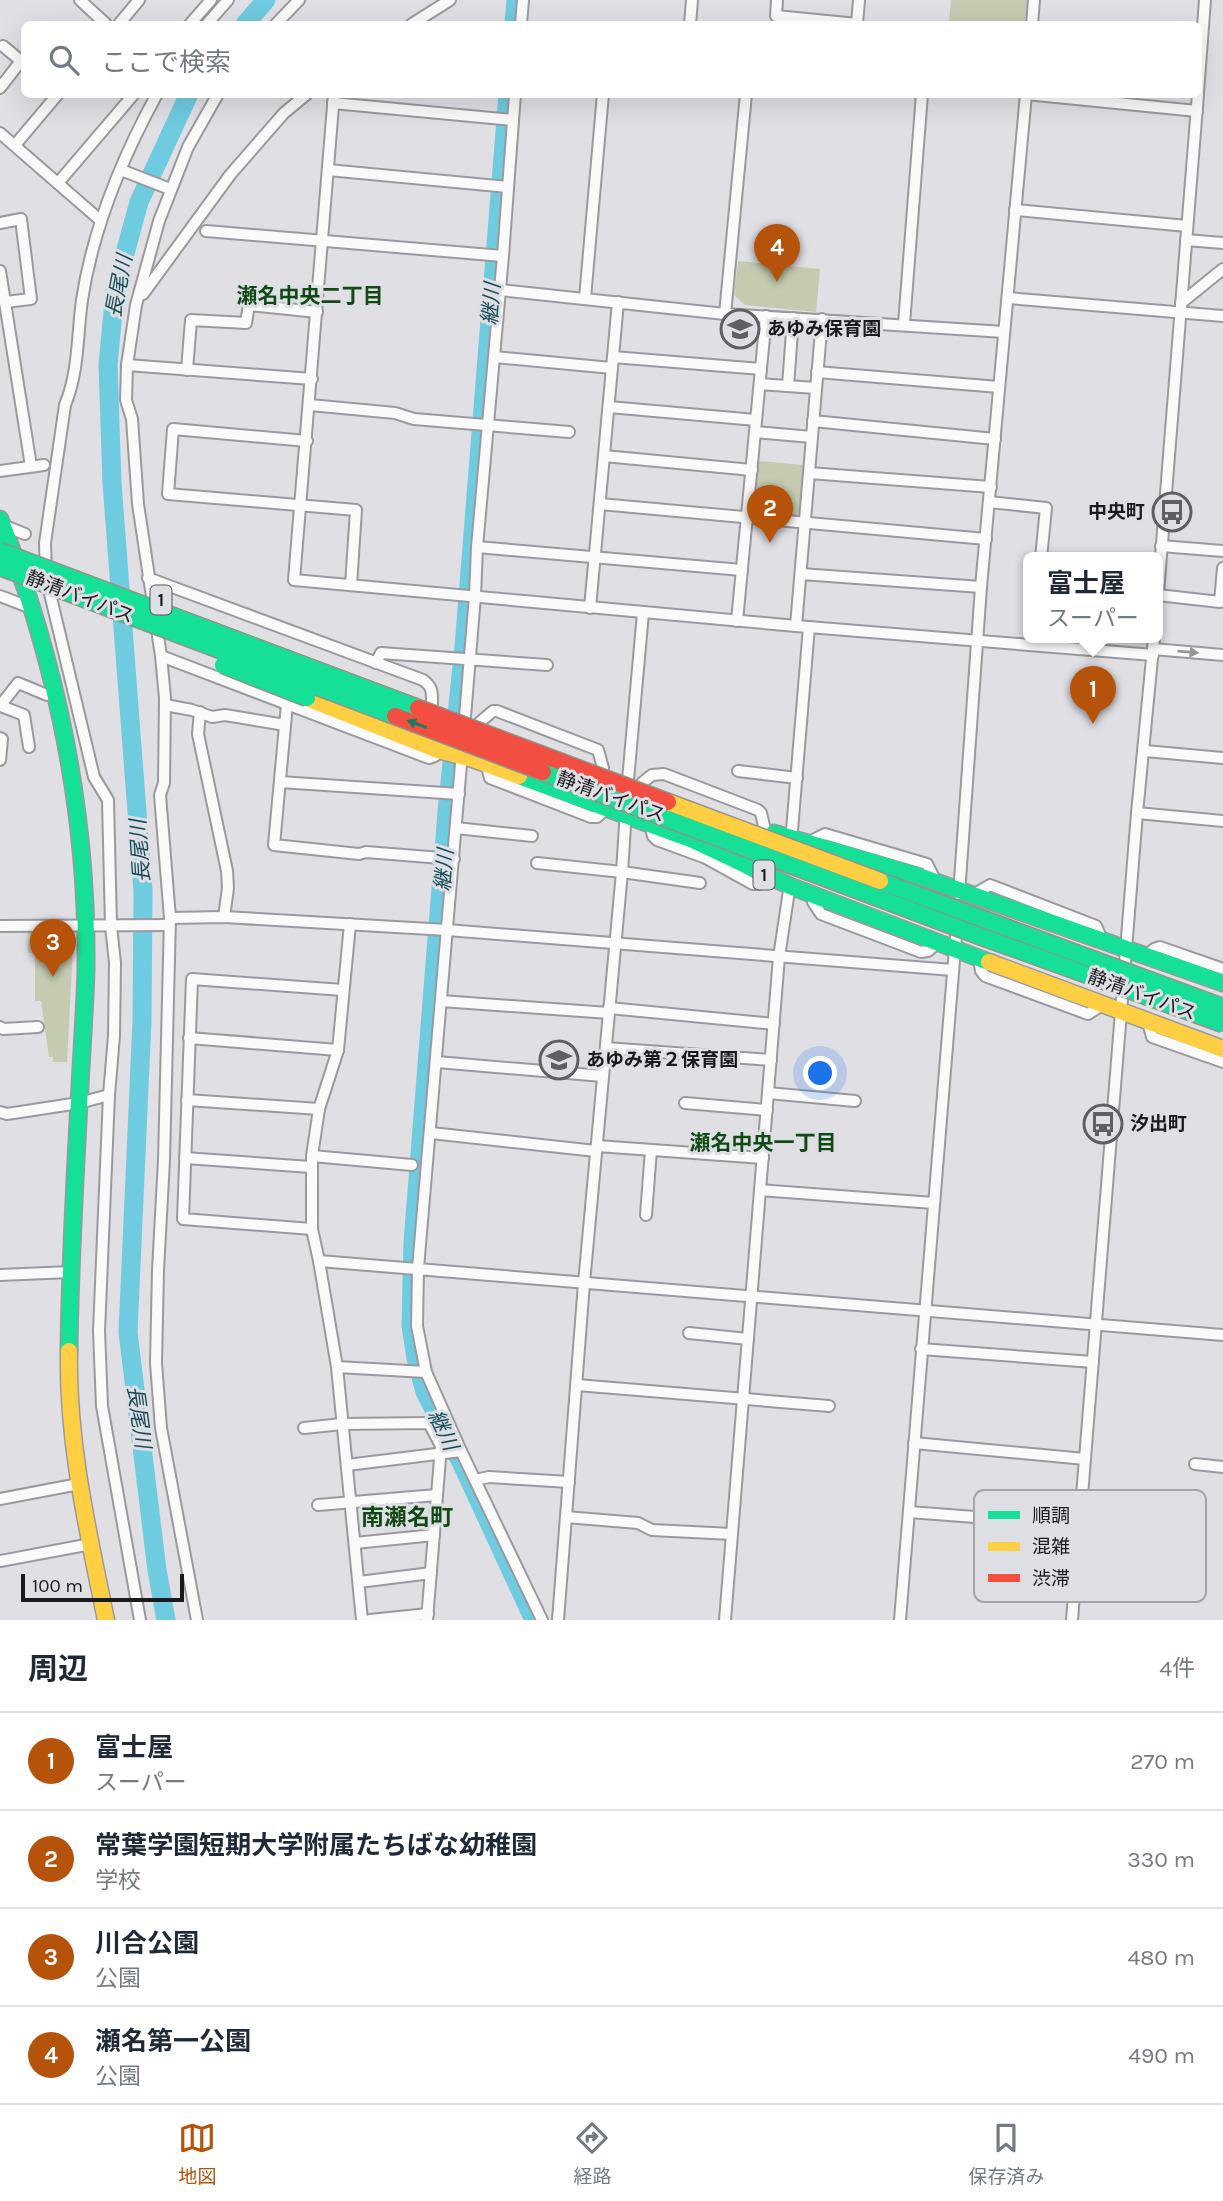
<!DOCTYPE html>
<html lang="ja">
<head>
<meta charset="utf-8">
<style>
  body { margin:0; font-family:Karla,"Noto Sans JP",sans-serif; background:#f2f2f3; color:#1f2937 }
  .scale { position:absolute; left:21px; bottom:18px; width:163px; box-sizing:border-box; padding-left:7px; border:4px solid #1a1a1d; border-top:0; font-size:19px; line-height:24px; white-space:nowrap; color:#1a1a1d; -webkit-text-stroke:5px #dedee5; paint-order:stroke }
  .you { position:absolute; left:821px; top:1074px; width:24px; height:24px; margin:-18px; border:5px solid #fff; border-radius:50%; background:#1a73e8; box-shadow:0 0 0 10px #1a73e833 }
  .badge { display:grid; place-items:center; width:46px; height:46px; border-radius:50%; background:#b45309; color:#fff; font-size:23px; font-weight:700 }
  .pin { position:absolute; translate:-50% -58px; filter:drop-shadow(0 2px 4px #0008) }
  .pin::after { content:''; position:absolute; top:37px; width:24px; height:21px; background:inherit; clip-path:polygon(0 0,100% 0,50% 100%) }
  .popup { position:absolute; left:1023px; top:552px; width:140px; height:91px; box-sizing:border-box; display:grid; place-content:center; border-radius:10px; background:#fff; filter:drop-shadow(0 2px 5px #0005); font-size:23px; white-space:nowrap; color:#747a83 }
  .popup b { font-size:26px; color:#1f2937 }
  .popup::after { content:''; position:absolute; left:50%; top:100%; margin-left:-14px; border:14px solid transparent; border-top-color:#fff }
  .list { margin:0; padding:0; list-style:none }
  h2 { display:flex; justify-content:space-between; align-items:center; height:91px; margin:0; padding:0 28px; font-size:30px }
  h2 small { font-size:23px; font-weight:400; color:#747a83 }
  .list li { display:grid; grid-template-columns:46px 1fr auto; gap:21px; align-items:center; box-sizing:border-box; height:98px; padding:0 28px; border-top:2px solid #e0e1e3 }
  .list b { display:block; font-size:26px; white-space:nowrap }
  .list p { margin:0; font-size:23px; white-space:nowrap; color:#747a83 }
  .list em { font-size:23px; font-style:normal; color:#747a83 }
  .icon { flex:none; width:38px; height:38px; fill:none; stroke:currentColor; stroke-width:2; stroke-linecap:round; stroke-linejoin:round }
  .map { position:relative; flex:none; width:1223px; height:1620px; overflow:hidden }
  .search { position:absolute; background:#fff; box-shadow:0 7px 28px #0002; left:21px; right:21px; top:21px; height:77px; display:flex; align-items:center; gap:18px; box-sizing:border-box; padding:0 24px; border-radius:10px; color:#747a83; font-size:26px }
  .sheet { height:483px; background:#fff }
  nav { display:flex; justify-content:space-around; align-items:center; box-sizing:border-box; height:98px; border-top:2px solid #e0e1e3; background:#fff; font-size:19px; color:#747a83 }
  nav a { display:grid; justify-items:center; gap:4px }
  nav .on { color:#b45309 }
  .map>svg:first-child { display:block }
</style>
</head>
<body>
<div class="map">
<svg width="1223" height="1620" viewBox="0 0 1223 1620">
  <rect width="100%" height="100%" fill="#dfdfe4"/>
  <!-- green -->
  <g fill="#c4cbb1">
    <path d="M951,0H1027L1025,24L949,22Z"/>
    <path d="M738,261L820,269L816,312L745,305L734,295Z"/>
    <path d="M758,461L804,465L801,514L797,518L757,514L752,510Z"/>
    <path d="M29,929H74L67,1062H53V1057H49L41,1001H35V954L28,952Z"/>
  </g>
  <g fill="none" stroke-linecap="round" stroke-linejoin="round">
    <!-- river -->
    <g stroke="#6fcbdf" stroke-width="19">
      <path d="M245,24L266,0"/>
      <path d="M514,24L516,0"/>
      <path d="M508,94L464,647L447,812L413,1242L411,1326L416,1358L425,1392L462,1464L534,1620"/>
      <path d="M166,1620L157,1570L128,1332L142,1021L143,891L112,483L108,365L115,290L139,202L189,94"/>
    </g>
    <defs>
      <g id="street">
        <path d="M80,0L106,24"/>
        <path d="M777,0L776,16L857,24"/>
        <path d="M119,24L139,0"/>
        <path d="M190,24L211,0"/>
        <path d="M207,24L228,0"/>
        <path d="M276,24L299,0"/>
        <path d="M412,24L450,0"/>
        <path d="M521,24L523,0"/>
        <path d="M690,24L692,0"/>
        <path d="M857,24L859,0"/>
        <path d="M1032,24L1034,0"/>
        <path d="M0,88L21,61L3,46"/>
        <path d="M1198,92L1205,0"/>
        <path d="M334,94L294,580L796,626L1153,655"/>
        <path d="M1026,94L1197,111"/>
        <path d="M333,103L513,120"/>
        <path d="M0,133L100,220"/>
        <path d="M15,145L58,94"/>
        <path d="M121,170L170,189"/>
        <path d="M328,170L508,187"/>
        <path d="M58,183L134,94"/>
        <path d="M1015,210L1187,226"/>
        <path d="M0,223L21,219L31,299L5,302"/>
        <path d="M206,231L503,256"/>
        <path d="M1186,240L1223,243"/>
        <path d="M0,271L31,466"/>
        <path d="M500,290L725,314L1004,332"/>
        <path d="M143,294L230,175L284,113L307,94"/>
        <path d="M585,298L603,94"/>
        <path d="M1008,298L1223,316"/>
        <path d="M1181,303L1223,269"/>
        <path d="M725,314L746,94"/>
        <path d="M904,324L922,94"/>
        <path d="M495,357L612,368"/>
        <path d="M613,357L761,369"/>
        <path d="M127,365L312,379"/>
        <path d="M187,370L191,320L246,323L249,305L317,312"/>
        <path d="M817,372L999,387"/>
        <path d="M760,384L816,388"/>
        <path d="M788,386L793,318"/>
        <path d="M310,405L395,413L414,419L569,432"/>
        <path d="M609,407L756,420"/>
        <path d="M813,421L995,439"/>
        <path d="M755,432L812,437"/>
        <path d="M307,441L173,429L168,494L356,510L351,585"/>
        <path d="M604,456L752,470"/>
        <path d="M0,471L44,465"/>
        <path d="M809,473L991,487"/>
        <path d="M989,502L1046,508L1041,558"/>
        <path d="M600,504L986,539"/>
        <path d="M0,524L25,534"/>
        <path d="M1161,546L1223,551"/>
        <path d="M477,547L742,570"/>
        <path d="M801,574L981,587"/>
        <path d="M148,578L423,680C433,687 432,693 432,704"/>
        <path d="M1158,593L1198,94"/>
        <path d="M1158,595L1220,602L1223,568"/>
        <path d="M0,596L34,609"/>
        <path d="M590,608L618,302"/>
        <path d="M737,621L766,316"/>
        <path d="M796,626L822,319"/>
        <path d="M1153,649L1223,655"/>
        <path d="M161,656L421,755L429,758L435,756L438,750"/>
        <path d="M376,663L381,653L547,665"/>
        <path d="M287,704L274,845L359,854L366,852L454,859"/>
        <path d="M165,705L192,710L212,717L225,715L285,725"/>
        <path d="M0,706L18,683L47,695"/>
        <path d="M1,706L24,715L29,747"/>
        <path d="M200,712L198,734L227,871L228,888L224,917"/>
        <path d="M480,722L493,711H497L598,750L603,768"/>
        <path d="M464,729L475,596L477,547L503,256L515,94"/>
        <path d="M0,738L2,739L0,760"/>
        <path d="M1145,751L1223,758"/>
        <path d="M462,752L418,1268L417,1326L426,1372L461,1451L542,1620"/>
        <path d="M486,763L490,778L591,817H597L607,808"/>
        <path d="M738,771L797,778"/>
        <path d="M280,782L459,794"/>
        <path d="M642,783L652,775L664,774L758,810L761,813L765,830"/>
        <path d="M627,791L643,613"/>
        <path d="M1137,813L1223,821"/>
        <path d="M650,824L653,836L657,840L706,858L753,884H759L768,876"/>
        <path d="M456,828L532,836"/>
        <path d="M792,830L809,627"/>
        <path d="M809,842L825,834L927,864L936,882"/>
        <path d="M537,863L622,872L700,883"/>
        <path d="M959,894L981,587L1026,94"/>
        <path d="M812,895L813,902L821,914L921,952L928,951L937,943"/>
        <path d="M973,895L990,885L1096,926L1103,942"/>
        <path d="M170,918L224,917L447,930L953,970"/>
        <path d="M350,924L338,1050L319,1109L312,1156V1229L319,1261L337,1367L362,1620"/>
        <path d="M0,926L169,925"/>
        <path d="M1145,957L1154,949L1160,947L1223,969"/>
        <path d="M979,959L981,971L985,976L1088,1014L1102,1005"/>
        <path d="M441,1001L609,1013"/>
        <path d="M609,1008L774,1024"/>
        <path d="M1148,1022L1152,1037L1223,1062"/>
        <path d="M0,1027L3,1029L38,1027"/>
        <path d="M189,1038L338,1050"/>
        <path d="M606,1048L771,1060"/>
        <path d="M437,1062L603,1076"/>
        <path d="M768,1093L855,1101"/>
        <path d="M187,1100L319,1109"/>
        <path d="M685,1103L767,1110"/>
        <path d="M0,1112L7,1114L79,1103L109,1095"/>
        <path d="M431,1133L596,1151"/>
        <path d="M597,1146L763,1158"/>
        <path d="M312,1156L412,1165"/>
        <path d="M185,1158L311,1167"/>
        <path d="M760,1190L934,1203"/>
        <path d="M646,1215L651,1150"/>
        <path d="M312,1229L183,1219L192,979L343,990"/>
        <path d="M319,1261L1223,1335"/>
        <path d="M0,1275L70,1272"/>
        <path d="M689,1333L748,1339"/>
        <path d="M921,1349L1093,1362"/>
        <path d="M337,1367L426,1372"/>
        <path d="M577,1385L829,1406"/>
        <path d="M304,1428L342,1424L429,1423L441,1446L427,1620"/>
        <path d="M914,1443L1085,1459"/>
        <path d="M1195,1464L1223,1467"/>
        <path d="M347,1465L461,1451"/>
        <path d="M475,1480L489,1477L569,1482"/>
        <path d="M0,1499L79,1484"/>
        <path d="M318,1505L437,1495"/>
        <path d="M909,1512L1080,1525"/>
        <path d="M566,1517L638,1523L652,1530L732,1534"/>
        <path d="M355,1543L434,1535"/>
        <path d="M0,1561L91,1544"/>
        <path d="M359,1582L431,1573"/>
        <path d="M140,1620L102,1406L99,1331L109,1095L114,1036L115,963L111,926L108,800L94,777L46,577L45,543L65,405C79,371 77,336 82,300C93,228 122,158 157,94"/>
        <path d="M197,1620L161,1428L156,1363L158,1270L164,1160L170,918L160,795L164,783L165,698L161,656L138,504L132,419L126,400L127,365L136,305L159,221L188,147L218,94"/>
        <path d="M370,1620L428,1614"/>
        <path d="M558,1620L584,1283L622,872L626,810"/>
        <path d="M725,1620L779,957L790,884"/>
        <path d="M900,1620L957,924"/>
        <path d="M1072,1620L1137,813L1154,638"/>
      </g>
      <g id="fast">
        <path d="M0,519C57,661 88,816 86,969C85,1008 82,1047 80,1086C75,1174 70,1263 69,1351"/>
        <path d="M519,776L693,840L790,886L989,962"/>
        <path d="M774,833L916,875L1223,983"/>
      </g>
      <g id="slow">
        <path d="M307,698L438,750L473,759L519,776"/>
        <path d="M989,962L1223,1049"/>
        <path d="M69,1351C67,1442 88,1531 106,1620"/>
      </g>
    </defs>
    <!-- street casing -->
    <use href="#street" stroke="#9a9a9e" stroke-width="14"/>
    <!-- fast casing -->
    <use href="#fast" stroke="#9a9a9e" stroke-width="19"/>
    <!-- slow casing -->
    <use href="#slow" stroke="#9a9a9e" stroke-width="19"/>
    <!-- street -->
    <use href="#street" stroke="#fafafb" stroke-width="10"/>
    <!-- fast -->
    <use href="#fast" stroke="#16e098" stroke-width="16"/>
    <!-- slow -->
    <use href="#slow" stroke="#ffcf43" stroke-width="16"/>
    <defs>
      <g id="fast-bridge">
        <path d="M0,551L418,708"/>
        <path d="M0,567L395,716"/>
        <path d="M223,665L307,698"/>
        <path d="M543,772L982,937L1223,1024"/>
        <path d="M880,881L1223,1007"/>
      </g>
      <path id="slow-bridge" d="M668,802L880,881"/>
      <g id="jam-bridge">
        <path d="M418,708L668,802"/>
        <path d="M395,716L543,772"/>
      </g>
    </defs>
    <!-- fast-bridge casing -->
    <use href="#fast-bridge" stroke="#939388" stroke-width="19" stroke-linecap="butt"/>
    <!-- slow-bridge casing -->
    <use href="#slow-bridge" stroke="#939388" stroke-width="19" stroke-linecap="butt"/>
    <!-- jam-bridge casing -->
    <use href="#jam-bridge" stroke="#939388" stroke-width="19" stroke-linecap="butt"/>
    <!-- fast-bridge -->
    <use href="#fast-bridge" stroke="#16e098" stroke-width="16"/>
    <!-- slow-bridge -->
    <use href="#slow-bridge" stroke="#ffcf43" stroke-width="16"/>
    <!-- jam-bridge -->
    <use href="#jam-bridge" stroke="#f24e42" stroke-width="16"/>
  </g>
  <!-- one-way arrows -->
  <defs><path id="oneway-solid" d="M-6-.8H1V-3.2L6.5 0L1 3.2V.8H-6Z" transform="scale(1.75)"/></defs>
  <use fill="#959597" href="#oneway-solid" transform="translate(1188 652) rotate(5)"/>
  <use fill="#187d5a" href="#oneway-solid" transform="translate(417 724) rotate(-160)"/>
  <!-- icons -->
  <defs>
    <symbol id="school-ring" viewBox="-11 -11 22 22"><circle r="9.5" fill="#dedee5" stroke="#5f5f63" stroke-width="1.5"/><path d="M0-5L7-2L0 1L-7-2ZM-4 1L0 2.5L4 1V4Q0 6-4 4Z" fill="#5f5f63"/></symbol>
    <symbol id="bus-ring" viewBox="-11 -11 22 22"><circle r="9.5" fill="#dedee5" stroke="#5f5f63" stroke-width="1.5"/><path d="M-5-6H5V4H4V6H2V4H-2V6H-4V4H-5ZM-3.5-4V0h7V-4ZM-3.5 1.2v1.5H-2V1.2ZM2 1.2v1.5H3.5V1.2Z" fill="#5f5f63"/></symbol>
  </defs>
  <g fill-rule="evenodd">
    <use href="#school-ring" x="718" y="307" width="44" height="44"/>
    <use href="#bus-ring" x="1150" y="490" width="44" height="44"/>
    <use href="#school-ring" x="537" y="1038" width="44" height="44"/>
    <use href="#bus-ring" x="1081" y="1102" width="44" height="44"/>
  </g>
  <g text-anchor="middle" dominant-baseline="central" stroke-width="6" stroke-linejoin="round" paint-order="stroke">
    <!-- shield labels -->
    <g fill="#dedee5" stroke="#555559" stroke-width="2">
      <rect x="150.5" y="585.5" width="21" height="29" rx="5"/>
      <rect x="753.5" y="860.5" width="21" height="29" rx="5"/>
    </g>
    <g font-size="18" font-weight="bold" fill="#1a1a1d">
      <text x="161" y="600">1</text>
      <text x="764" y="875">1</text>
    </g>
    <!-- poi labels -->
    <g font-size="19" font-weight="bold" fill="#1a1a1d" stroke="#dedee5" text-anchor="start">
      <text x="767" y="329">あゆみ保育園</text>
      <text x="1145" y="512" text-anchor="end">中央町</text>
      <text x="586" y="1060">あゆみ第２保育園</text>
      <text x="1130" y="1124">汐出町</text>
    </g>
    <!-- street labels -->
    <g font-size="19" fill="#1a1a1d" stroke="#dedee5">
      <text transform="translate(80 597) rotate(21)">静清バイパス</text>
      <text transform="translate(611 797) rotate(20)">静清バイパス</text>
      <text transform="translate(1142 995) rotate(20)">静清バイパス</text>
    </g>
    <!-- water labels -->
    <g font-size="21" font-style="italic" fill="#154c57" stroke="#dedee5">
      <text transform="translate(119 286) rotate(-79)">長尾川</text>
      <text transform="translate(491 304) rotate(-85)">継川</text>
      <text transform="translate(140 851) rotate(-94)">長尾川</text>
      <text transform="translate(444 870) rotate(-85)">継川</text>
      <text transform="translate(139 1417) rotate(82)">長尾川</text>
      <text transform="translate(443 1430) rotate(65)">継川</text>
    </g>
    <!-- neighbourhood labels -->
    <g font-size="21" font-weight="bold" fill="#114915" stroke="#dedee5">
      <text x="310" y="296">瀬名中央二丁目</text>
      <text x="763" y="1143">瀬名中央一丁目</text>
    </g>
    <!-- quarter labels -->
    <g font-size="23" font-weight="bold" fill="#114915" stroke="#dedee5">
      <text x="407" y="1517">南瀬名町</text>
    </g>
  </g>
  <!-- legend -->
  <rect x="974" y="1490" width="232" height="112" rx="10" fill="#dedee5" stroke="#a3a3a9" stroke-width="2"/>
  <rect x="988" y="1511" width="32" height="8" fill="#16e098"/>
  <rect x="988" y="1542" width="32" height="9" fill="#ffcf43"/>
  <rect x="988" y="1574" width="32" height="8" fill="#f24e42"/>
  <g font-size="19" fill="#1a1a1d">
    <text x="1032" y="1522">順調</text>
    <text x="1032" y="1553">混雑</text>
    <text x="1032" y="1585">渋滞</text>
  </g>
</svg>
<div class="scale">100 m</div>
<div class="you"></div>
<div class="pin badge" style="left:1093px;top:724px">1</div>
<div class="popup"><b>富士屋</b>スーパー</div>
<div class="pin badge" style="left:770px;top:543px">2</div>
<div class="pin badge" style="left:53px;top:977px">3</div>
<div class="pin badge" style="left:777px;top:282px">4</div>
<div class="search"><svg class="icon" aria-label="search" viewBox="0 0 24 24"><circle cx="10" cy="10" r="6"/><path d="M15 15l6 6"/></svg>ここで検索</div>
</div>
<section class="sheet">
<h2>周辺<small>4件</small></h2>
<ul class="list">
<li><span class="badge">1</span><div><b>富士屋</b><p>スーパー</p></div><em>270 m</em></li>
<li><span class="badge">2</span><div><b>常葉学園短期大学附属たちばな幼稚園</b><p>学校</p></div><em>330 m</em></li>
<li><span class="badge">3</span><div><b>川合公園</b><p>公園</p></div><em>480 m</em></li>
<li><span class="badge">4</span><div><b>瀬名第一公園</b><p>公園</p></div><em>490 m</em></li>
</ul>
</section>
<nav>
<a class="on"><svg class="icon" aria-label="map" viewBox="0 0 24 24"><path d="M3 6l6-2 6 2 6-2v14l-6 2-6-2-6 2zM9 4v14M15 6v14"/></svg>地図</a>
<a><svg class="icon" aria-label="directions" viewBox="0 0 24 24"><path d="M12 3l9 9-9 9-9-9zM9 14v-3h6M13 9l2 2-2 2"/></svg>経路</a>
<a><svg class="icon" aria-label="saved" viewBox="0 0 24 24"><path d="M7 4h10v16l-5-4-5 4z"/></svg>保存済み</a>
</nav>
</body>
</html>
